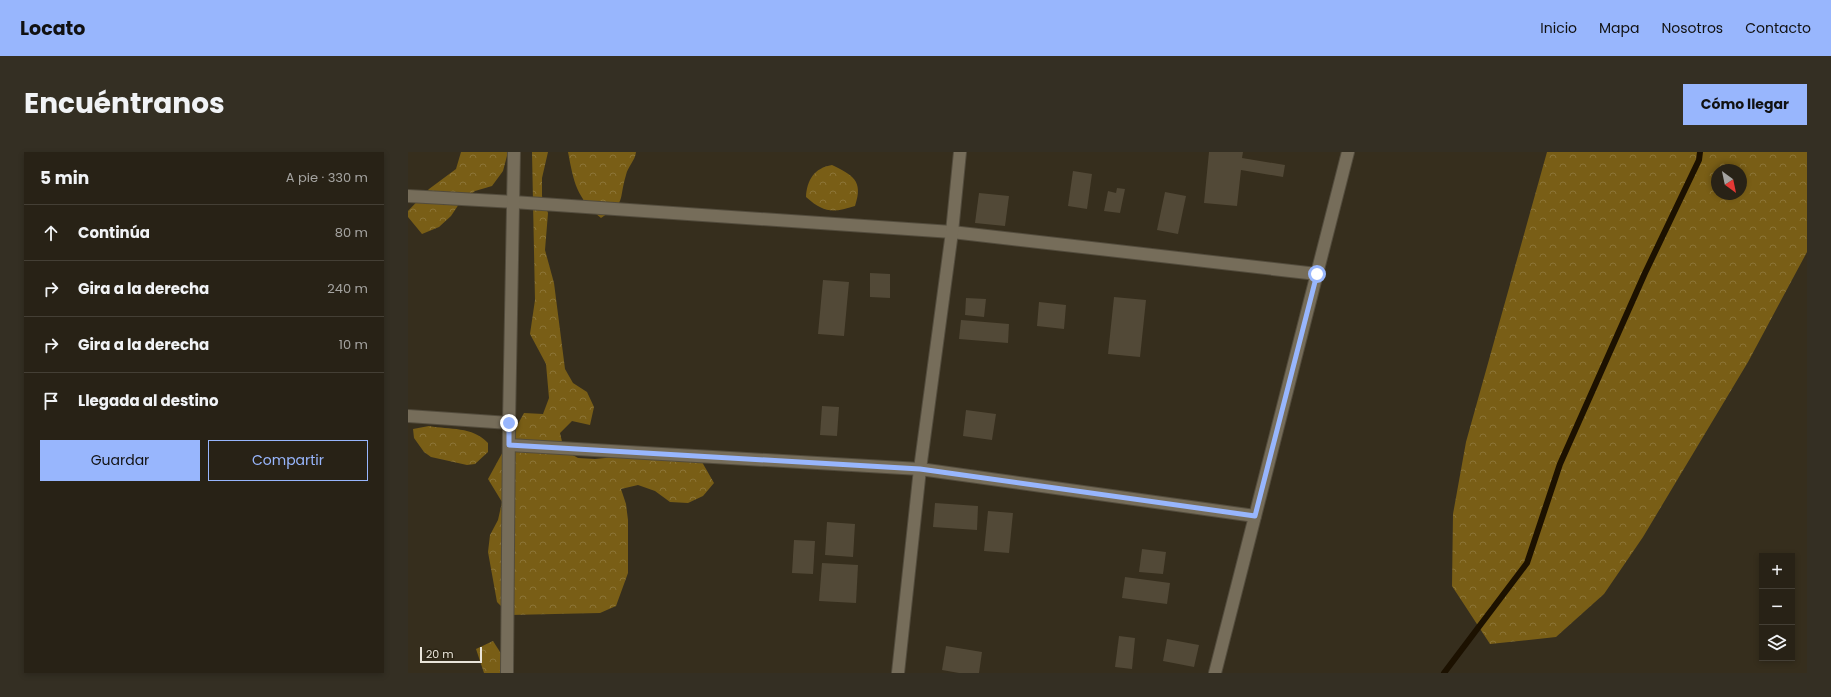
<!DOCTYPE html>
<html lang="es">
<head>
<meta charset="utf-8">
<style>
  body { margin:0; font-family:Poppins,sans-serif; background:#342f23; color:#f1f3f6 }
  .controls { position:absolute; right:12px; bottom:12px; display:grid; overflow:hidden; border-radius:0px; box-shadow:0 2px 6px #0003 }
  .controls button { width:36px; height:36px; display:grid; place-items:center; padding:0; border:0; border-bottom:1px solid #443f35; background:#282216; color:#f1f3f6; font:20px sans-serif }
  .compass { position:absolute; left:1303px; top:12px; width:36px; height:36px; border-radius:50%; background:#282216; box-shadow:0 2px 6px #0003; rotate:147deg }
  .scale { position:absolute; left:12px; bottom:10px; width:62px; box-sizing:border-box; padding-left:4px; border:2px solid #e9e4d9; border-top:0; font-size:11px; line-height:14px; white-space:nowrap; color:#e9e4d9; -webkit-text-stroke:3px #2c2514; paint-order:stroke }
  .stop { position:absolute; width:12px; height:12px; margin:-9px; border:3px solid #98b6fd; border-radius:50%; background:#fff }
  .stop.end { background:#98b6fd; border-color:#fff; box-shadow:0 1px 4px #0008 }
  .list { margin:0; padding:0; list-style:none }
  h2 { display:flex; justify-content:space-between; align-items:center; height:52px; margin:0; padding:0 16px; font-size:17px }
  h2 small { font-size:13px; font-weight:400; color:#a5a4a1 }
  .list li { display:grid; grid-template-columns:26px 1fr auto; gap:12px; align-items:center; box-sizing:border-box; height:56px; padding:0 16px; border-top:1px solid #443f35 }
  .list b { display:block; font-size:15px; white-space:nowrap }
  .list em { font-size:13px; font-style:normal; color:#a5a4a1 }
  .actions { display:flex; gap:8px; padding:12px 16px }
  .actions a { flex:1; padding:9px 0; border:1px solid #98b6fd; border-radius:0px; text-align:center; font-size:14px; color:#98b6fd }
  .actions .main { background:#98b6fd; color:#111 }
  .icon { flex:none; width:22px; height:22px; fill:none; stroke:currentColor; stroke-width:2; stroke-linecap:round; stroke-linejoin:round }
  .map { position:relative; flex:none; width:1399px; height:521px; overflow:hidden; border-radius:0px }
  header { display:flex; align-items:center; gap:24px; box-sizing:border-box; height:56px; padding:0 20px; background:#98b6fd; color:#111 }
  header strong { font-size:19px }
  nav { display:flex; gap:22px; margin-inline-start:auto; font-size:14px }
  .intro { display:flex; align-items:center; justify-content:space-between; box-sizing:border-box; height:96px; padding:0 24px }
  h1 { margin:0; font-size:28px }
  .button { padding:10px 18px; border-radius:0px; background:#98b6fd; color:#111; font-size:14px; font-weight:700 }
  main { display:flex; gap:24px; padding:0 24px }
  aside { flex:1; background:#282216; border-radius:0px; box-shadow:0 2px 6px #0003 }
  .map>svg:first-child { display:block }
</style>
</head>
<body>
<header>
<strong>Locato</strong>
<nav><a>Inicio</a><a>Mapa</a><a>Nosotros</a><a>Contacto</a></nav>
</header>
<div class="intro"><h1>Encuéntranos</h1><a class="button">Cómo llegar</a></div>
<main>
<aside>
<h2>5 min<small>A pie · 330 m</small></h2>
<ul class="list">
<li><svg class="icon" aria-label="ahead" viewBox="0 0 24 24"><path d="M12 20V5M6 11l6-6 6 6"/></svg><div><b>Continúa</b></div><em>80 m</em></li>
<li><svg class="icon" aria-label="right" viewBox="0 0 24 24"><path d="M7 20v-9h11M14 6l5 5-5 5"/></svg><div><b>Gira a la derecha</b></div><em>240 m</em></li>
<li><svg class="icon" aria-label="right" viewBox="0 0 24 24"><path d="M7 20v-9h11M14 6l5 5-5 5"/></svg><div><b>Gira a la derecha</b></div><em>10 m</em></li>
<li><svg class="icon" aria-label="arrive" viewBox="0 0 24 24"><path d="M6 21V4h12l-3 4 3 4H6"/></svg><div><b>Llegada al destino</b></div></li>
</ul>
<div class="actions"><a class="main">Guardar</a><a>Compartir</a></div>
</aside>
<div class="map">
<svg width="1399" height="521" viewBox="0 0 1399 521">
  <defs>
    <pattern id="forest-crowns" width="20" height="18" patternUnits="userSpaceOnUse"><rect width="20" height="18" fill="#795e16"/><path d="M2 6a3 3 0 1 1 6 0M12 15a3 3 0 1 1 6 0" fill="none" stroke="#8c7537"/></pattern>
  </defs>
  <rect width="100%" height="100%" fill="#362e1d"/>
  <!-- forest -->
  <g fill="url(#forest-crowns)" fill-rule="evenodd">
    <path d="M53,0H100L95,19L84,34L67,39L53,49L43,64L31,75L14,82L0,65V59L21,37L48,17Z"/>
    <path d="M124,0H140L134,26V44L140,61L137,98L146,131L157,217L165,231L179,240L186,255L182,273L164,269L152,281L156,298L170,306L187,307L238,302L290,303L306,331L295,344L280,351L262,350L247,339L230,333L213,337L218,352L220,368V421L208,454L192,461L102,463L89,450L80,400L82,383L90,368L94,350L80,327L116,261L135,262L141,246L138,212L122,182L127,148Z"/>
    <path d="M160,0H228C227,9 220,14 218,23C210,50 219,49 193,66C168,45 166,31 160,0Z"/>
    <path d="M1139,0H1399V100L1340,210L1235,385L1196,442L1148,485L1082,492L1044,434L1045,362L1058,290ZM1309,18H1333V42H1309Z"/>
    <path d="M424,13C444,23 456,28 447,54C425,61 416,61 398,45C399,28 406,16 424,13Z"/>
    <path d="M21,274C42,278 64,274 80,291V300L67,312L59,313L23,305L16,300L6,286L5,277Z"/>
    <path d="M85,489L94,503L102,521H76L68,497Z"/>
  </g>
  <g fill="none" stroke-linecap="round" stroke-linejoin="round">
    <!-- stream -->
    <path stroke="#1c1100" stroke-width="6" d="M1036,521L1119,411L1152,312L1237,121L1291,8L1292,0"/>
  </g>
  <!-- building -->
  <g fill="#524937">
    <path d="M801,0H835L834,6L877,13L875,25L833,18L829,54L796,51Z"/>
    <path d="M665,19L684,22L679,57L660,54Z"/>
    <path d="M709,36L717,37L712,61L696,59L700,39L708,41Z"/>
    <path d="M757,40L778,44L770,82L749,78Z"/>
    <path d="M571,41L601,44L597,74L567,71Z"/>
    <path d="M462,121L482,122V146L462,145Z"/>
    <path d="M415,128L441,130L436,184L410,182Z"/>
    <path d="M706,145L738,148L732,205L700,202Z"/>
    <path d="M558,146L578,147L576,165L557,163Z"/>
    <path d="M631,150L658,153L656,177L629,174Z"/>
    <path d="M553,168L601,172L600,191L551,187Z"/>
    <path d="M414,254L431,255L429,284L412,283Z"/>
    <path d="M558,258L588,262L584,288L555,284Z"/>
    <path d="M527,351L570,354L569,378L525,375Z"/>
    <path d="M580,359L605,361L601,401L576,399Z"/>
    <path d="M419,370L447,372L445,405L417,403Z"/>
    <path d="M386,388L407,389L405,422L384,421Z"/>
    <path d="M734,397L758,400L755,422L731,420Z"/>
    <path d="M414,411L450,413L448,451L411,449Z"/>
    <path d="M717,425L762,431L759,452L714,446Z"/>
    <path d="M711,484L727,486L724,517L707,515Z"/>
    <path d="M759,487L791,493L786,515L755,509Z"/>
    <path d="M538,494L574,500L571,521H551L534,518Z"/>
  </g>
  <g fill="none" stroke-linecap="round" stroke-linejoin="round">
    <defs>
      <g id="minor">
        <path d="M0,44L105,50L544,80L909,122"/>
        <path d="M0,264L101,271"/>
        <path d="M101,293L512,317L847,364"/>
        <path d="M99,521L101,271L106,0"/>
        <path d="M490,521L512,317L544,80L552,0"/>
        <path d="M807,521L940,0"/>
      </g>
    </defs>
    <!-- minor casing -->
    <use href="#minor" stroke="#534c3d" stroke-width="14"/>
    <!-- minor -->
    <use href="#minor" stroke="#766d5a" stroke-width="12"/>
  </g>
  <g fill="none" stroke-linecap="round" stroke-linejoin="round">
    <!-- route -->
    <path stroke="#98b6fd" stroke-width="5" d="M101,271V293L512,317L847,364L909,122"/>
  </g>
</svg>
<div class="controls">
<button>+</button>
<button>−</button>
<button><svg class="icon" aria-label="layers" viewBox="0 0 24 24"><path d="M12 4l9 5-9 5-9-5zM3 14l9 5 9-5"/></svg></button>
</div>
<svg class="compass" viewBox="-18 -18 36 36"><path d="M0-13l5 13h-10z" fill="#e53935"/><path d="M0 13l5-13h-10z" fill="#a5a4a1"/></svg>
<div class="scale">20 m</div>
<div class="stop" style="left:909px;top:122px"></div>
<div class="stop end" style="left:101px;top:271px"></div>
</div>
</main>
</body>
</html>
